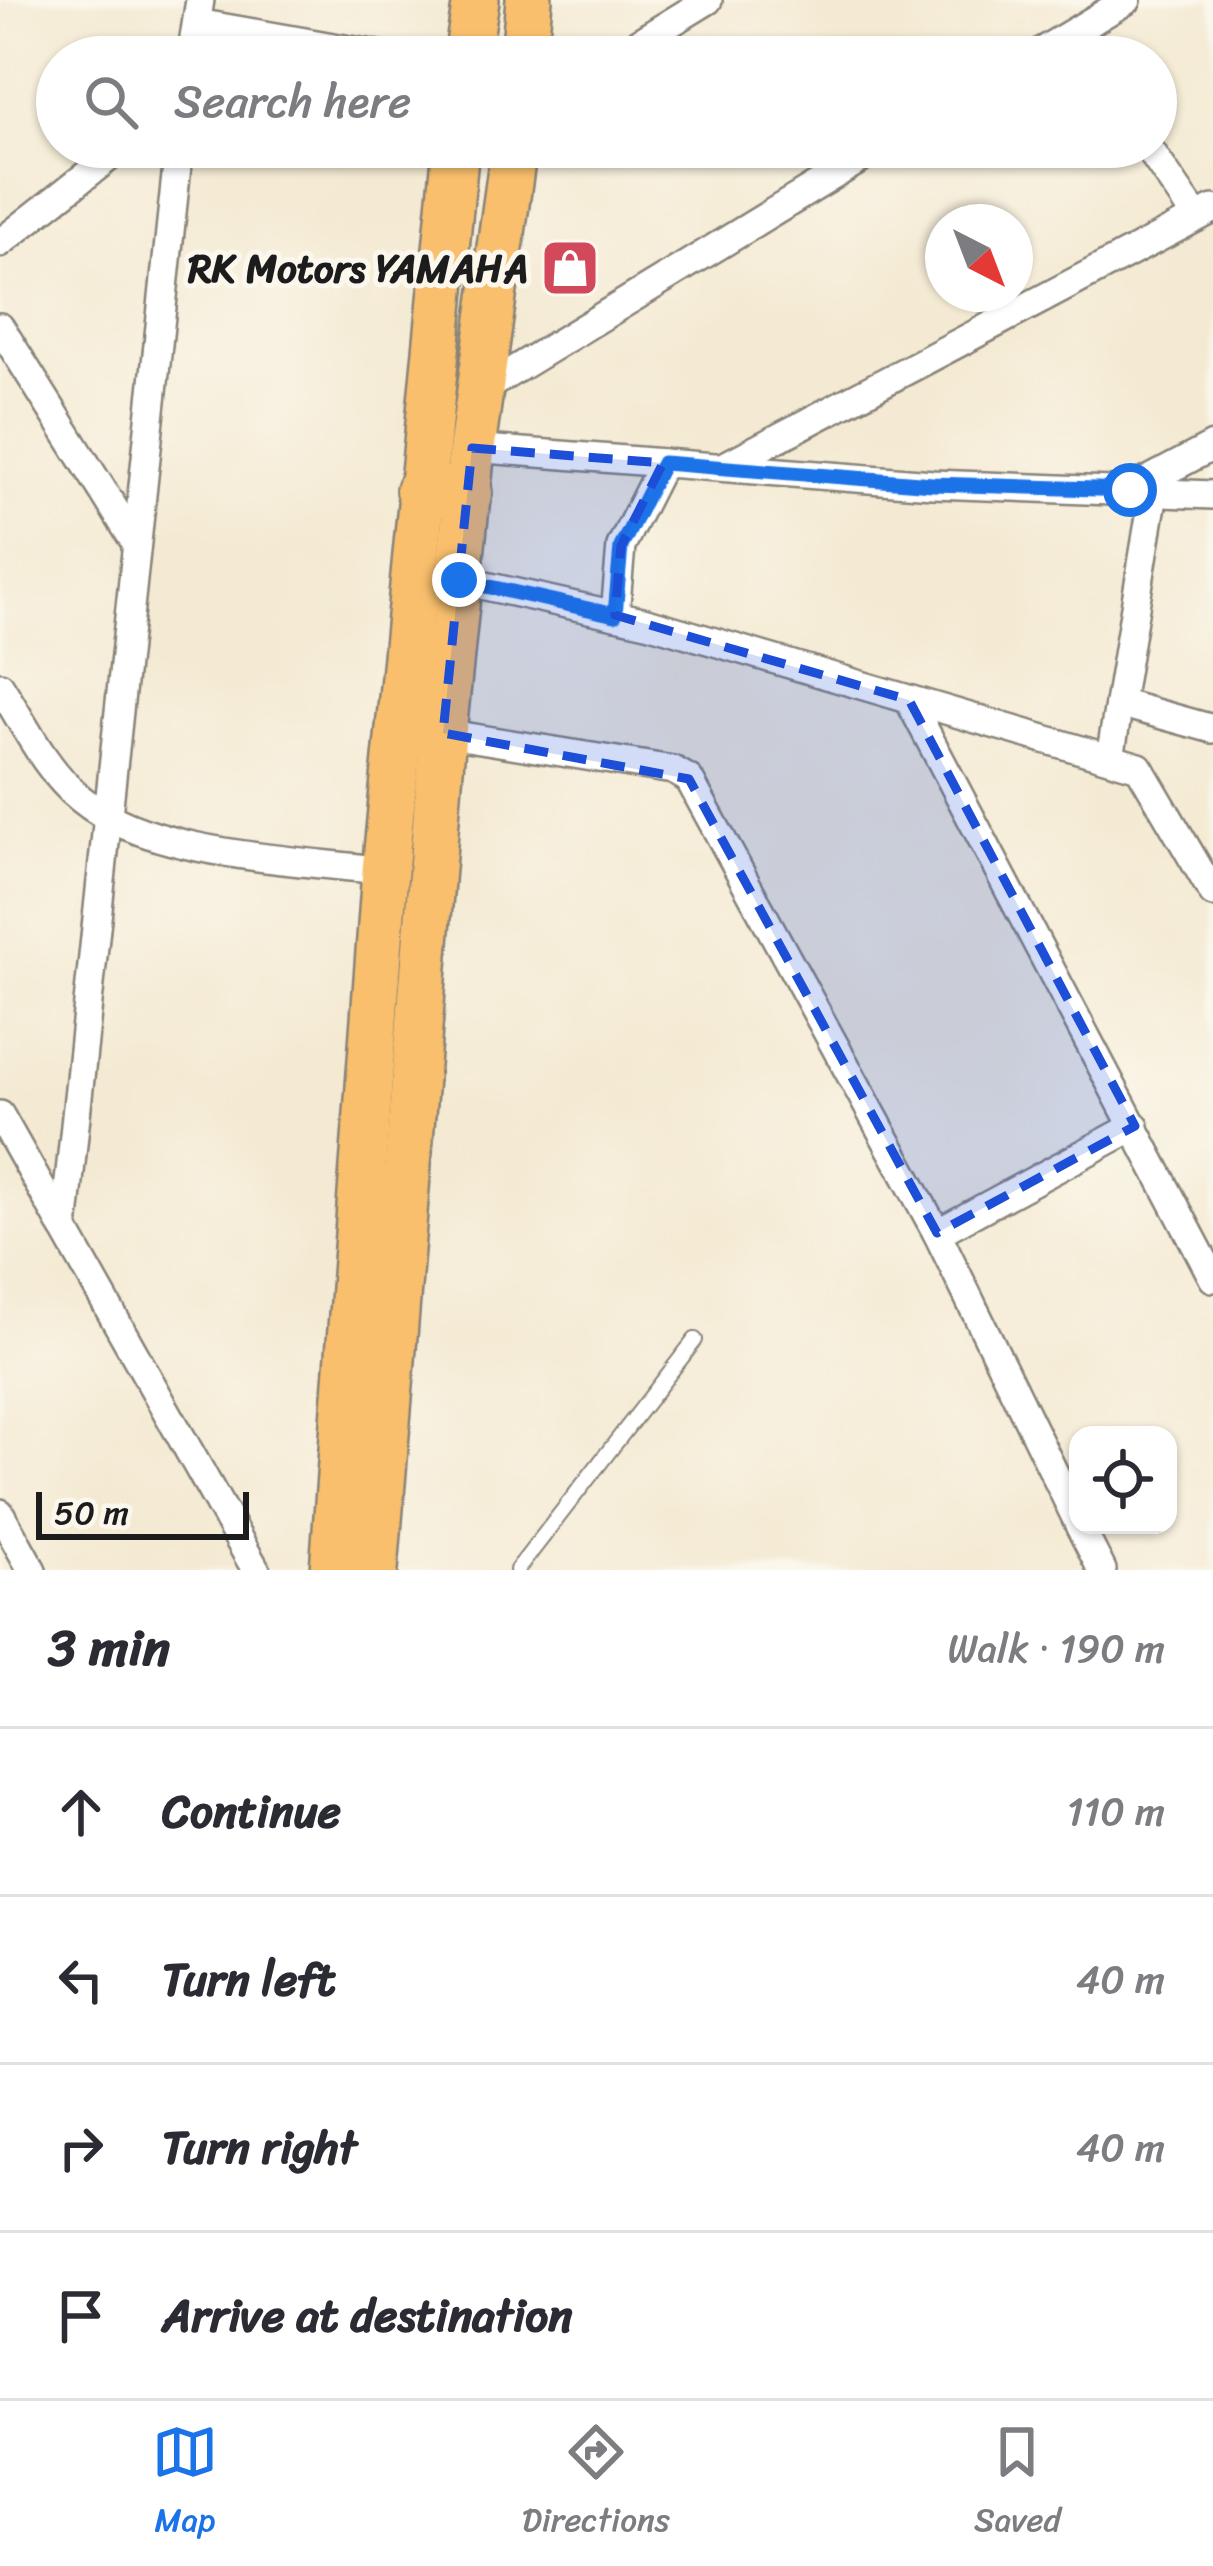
<!DOCTYPE html>
<html lang="en">
<head>
<meta charset="utf-8">
<style>
  body { margin:0; font-family:Sriracha,sans-serif; background:#f7f7f7; color:#2b2b33 }
  .controls { position:absolute; right:36px; bottom:36px; display:grid; overflow:hidden; border-radius:24px; box-shadow:0 3px 9px #0004 }
  .controls button { width:108px; height:108px; display:grid; place-items:center; padding:0; border:0; border-bottom:3px solid #e1e1e2; background:#fff; color:#2b2b33; font:60px sans-serif }
  .compass { position:absolute; left:925px; top:204px; width:108px; height:108px; border-radius:50%; background:#fff; box-shadow:0 3px 9px #0004; rotate:138deg }
  .scale { position:absolute; left:36px; bottom:30px; width:213px; box-sizing:border-box; padding-left:12px; border:6px solid #1c1c1c; border-top:0; font-size:33px; line-height:42px; white-space:nowrap; color:#1c1c1c; -webkit-text-stroke:9px #fbf7ec; paint-order:stroke }
  .stop { position:absolute; width:36px; height:36px; margin:-27px; border:9px solid #1a73e8; border-radius:50%; background:#fff }
  .stop.end { background:#1a73e8; border-color:#fff; box-shadow:0 3px 12px #0008 }
  .list { margin:0; padding:0; list-style:none }
  h2 { display:flex; justify-content:space-between; align-items:center; height:156px; margin:0; padding:0 48px; font-size:51px }
  h2 small { font-size:39px; font-weight:400; color:#7c7c81 }
  .list li { display:grid; grid-template-columns:78px 1fr auto; gap:36px; align-items:center; box-sizing:border-box; height:168px; padding:0 48px; border-top:3px solid #e1e1e2 }
  .list b { display:block; font-size:45px; white-space:nowrap }
  .list em { font-size:39px; font-style:normal; color:#7c7c81 }
  .icon { flex:none; width:66px; height:66px; fill:none; stroke:currentColor; stroke-width:2; stroke-linecap:round; stroke-linejoin:round }
  .map { position:relative; flex:none; width:1213px; height:1570px; overflow:hidden }
  .search { position:absolute; background:#fff; box-shadow:0 3px 9px #0004; left:36px; right:36px; top:36px; height:132px; display:flex; align-items:center; gap:30px; box-sizing:border-box; padding:0 42px; border-radius:66px; color:#7c7c81; font-size:45px }
  .sheet { height:828px; background:#fff }
  nav { display:flex; justify-content:space-around; align-items:center; box-sizing:border-box; height:168px; border-top:3px solid #e1e1e2; background:#fff; font-size:33px; color:#7c7c81 }
  nav a { display:grid; justify-items:center; gap:6px }
  nav .on { color:#1a73e8 }
  .map>svg:first-child { display:block }
</style>
</head>
<body>
<div class="map">
<svg width="1213" height="1570" viewBox="0 0 1213 1570">
  <rect width="100%" height="100%" fill="#fbf7ec"/>
  <filter id="ink" filterUnits="userSpaceOnUse"><feTurbulence type="fractalNoise" baseFrequency=".00833" numOctaves="2"/><feDisplacementMap in="SourceGraphic" scale="24" xChannelSelector="R" yChannelSelector="G"/><feConvolveMatrix kernelMatrix="1 2 1 2 8 2 1 2 1" color-interpolation-filters="sRGB"/></filter>
  <filter id="wash" filterUnits="userSpaceOnUse"><feTurbulence type="fractalNoise" baseFrequency=".004" numOctaves="4" result="noise"/><feDisplacementMap in="SourceGraphic" scale="48" xChannelSelector="R" yChannelSelector="G"/><feGaussianBlur stdDeviation="2.7" result="paint"/><feColorMatrix in="noise" values="0 0 0 0 0 0 0 0 0 0 0 0 0 0 0 0 0 1.4 0 .05"/><feComposite in="paint" operator="in"/></filter>
  <g filter="url(#wash)">
    <rect width="100%" height="100%" fill="#f4ead3"/>
  </g>
  <g filter="url(#ink)">
    <g fill="none" stroke-linecap="round" stroke-linejoin="round">
      <defs>
        <path id="service" d="M517,1570L695,1340"/>
        <g id="minor">
          <path d="M197,23L390,57"/>
          <path d="M191,57L200,0"/>
          <path d="M615,57L708,0"/>
          <path d="M1032,57L1127,0"/>
          <path d="M1148,147L1196,217"/>
          <path d="M0,243L122,147"/>
          <path d="M0,327L135,542"/>
          <path d="M480,391L880,147"/>
          <path d="M472,448L933,484L1213,495"/>
          <path d="M723,467L1213,209"/>
          <path d="M1132,489L1213,446"/>
          <path d="M459,580L647,622L1139,767L1213,893"/>
          <path d="M615,615L621,546L663,463"/>
          <path d="M0,686C24,724 46,771 81,799C151,857 296,859 385,871"/>
          <path d="M909,700L1213,1278"/>
          <path d="M1119,703L1213,729"/>
          <path d="M443,733L673,770L689,779L937,1233L1078,1522"/>
          <path d="M1110,758L1154,492"/>
          <path d="M0,1115L256,1570"/>
          <path d="M64,1229L179,147"/>
          <path d="M937,1233L1135,1126"/>
          <path d="M0,1513L32,1570"/>
          <path d="M1079,1525L1102,1570"/>
        </g>
        <g id="primary">
          <path d="M467,57L476,0"/>
          <path d="M524,57L529,0"/>
          <path d="M333,1570L385,871L456,147"/>
          <path d="M375,1570L443,733L472,448L514,147"/>
        </g>
        <path id="trunk" d="M420,490L468,493"/>
      </defs>
      <!-- service casing -->
      <use href="#service" stroke="#888378" stroke-width="18"/>
      <!-- minor casing -->
      <use href="#minor" stroke="#888378" stroke-width="32"/>
      <!-- primary casing -->
      <use href="#primary" stroke="#888378" stroke-width="50"/>
      <!-- trunk casing -->
      <use href="#trunk" stroke="#888378" stroke-width="52"/>
      <!-- service -->
      <use href="#service" stroke="#fff" stroke-width="14"/>
      <!-- minor -->
      <use href="#minor" stroke="#fff" stroke-width="27"/>
      <!-- primary -->
      <use href="#primary" stroke="#f9bf6d" stroke-width="45"/>
      <!-- trunk -->
      <use href="#trunk" stroke="#f9bf6d" stroke-width="48"/>
    </g>
  </g>
  <g fill="none" stroke-linecap="round" stroke-linejoin="round" filter="url(#ink)">
    <!-- route -->
    <path stroke="#1a73e8" stroke-width="15" d="M459,580L615,615L621,547L663,463L933,484L1130,490"/>
  </g>
  <!-- marked area -->
  <path fill="#1d4ed8" fill-opacity="0.2" stroke="#1d4ed8" stroke-width="9" stroke-dasharray="24 15" stroke-linejoin="round" d="M472,448L663,463L621,546L615,615L909,700L1135,1126L937,1233L689,779L443,733Z"/>
  <!-- icons -->
  <defs>
    <symbol id="shop-square" viewBox="-11 -11 22 22"><rect x="-9" y="-9" width="18" height="18" rx="4" fill="#d1495b" stroke="#fbf7ec"/><path d="M-5-2.5h2.3a2.7 3.5 0 0 1 5.4 0H5L5.5 6h-11ZM-1.5-2.5h3a1.5 2.3 0 0 0-3 0Z" fill="#fff"/></symbol>
  </defs>
  <g fill-rule="evenodd">
    <use href="#shop-square" x="537" y="235" width="66" height="66"/>
  </g>
  <g text-anchor="middle" dominant-baseline="central" stroke-width="10" stroke-linejoin="round" paint-order="stroke">
    <!-- poi labels -->
    <g font-size="39" font-weight="bold" fill="#1c1c1c" stroke="#fbf7ec" text-anchor="end">
      <text x="528" y="268">RK Motors YAMAHA</text>
    </g>
  </g>
</svg>
<div class="controls">
<button><svg class="icon" aria-label="locate" viewBox="0 0 24 24"><circle cx="12" cy="12" r="6"/><path d="M12 2v4M12 18v4M2 12h4M18 12h4"/></svg></button>
</div>
<svg class="compass" viewBox="-18 -18 36 36"><path d="M0-13l5 13h-10z" fill="#e53935"/><path d="M0 13l5-13h-10z" fill="#7c7c81"/></svg>
<div class="scale">50 m</div>
<div class="stop" style="left:1130px;top:490px"></div>
<div class="stop end" style="left:459px;top:580px"></div>
<div class="search"><svg class="icon" aria-label="search" viewBox="0 0 24 24"><circle cx="10" cy="10" r="6"/><path d="M15 15l6 6"/></svg>Search here</div>
</div>
<section class="sheet">
<h2>3 min<small>Walk · 190 m</small></h2>
<ul class="list">
<li><svg class="icon" aria-label="ahead" viewBox="0 0 24 24"><path d="M12 20V5M6 11l6-6 6 6"/></svg><div><b>Continue</b></div><em>110 m</em></li>
<li><svg class="icon" aria-label="left" viewBox="0 0 24 24"><path d="M17 20v-9H6M10 6l-5 5 5 5"/></svg><div><b>Turn left</b></div><em>40 m</em></li>
<li><svg class="icon" aria-label="right" viewBox="0 0 24 24"><path d="M7 20v-9h11M14 6l5 5-5 5"/></svg><div><b>Turn right</b></div><em>40 m</em></li>
<li><svg class="icon" aria-label="arrive" viewBox="0 0 24 24"><path d="M6 21V4h12l-3 4 3 4H6"/></svg><div><b>Arrive at destination</b></div></li>
</ul>
</section>
<nav>
<a class="on"><svg class="icon" aria-label="map" viewBox="0 0 24 24"><path d="M3 6l6-2 6 2 6-2v14l-6 2-6-2-6 2zM9 4v14M15 6v14"/></svg>Map</a>
<a><svg class="icon" aria-label="directions" viewBox="0 0 24 24"><path d="M12 3l9 9-9 9-9-9zM9 14v-3h6M13 9l2 2-2 2"/></svg>Directions</a>
<a><svg class="icon" aria-label="saved" viewBox="0 0 24 24"><path d="M7 4h10v16l-5-4-5 4z"/></svg>Saved</a>
</nav>
</body>
</html>
